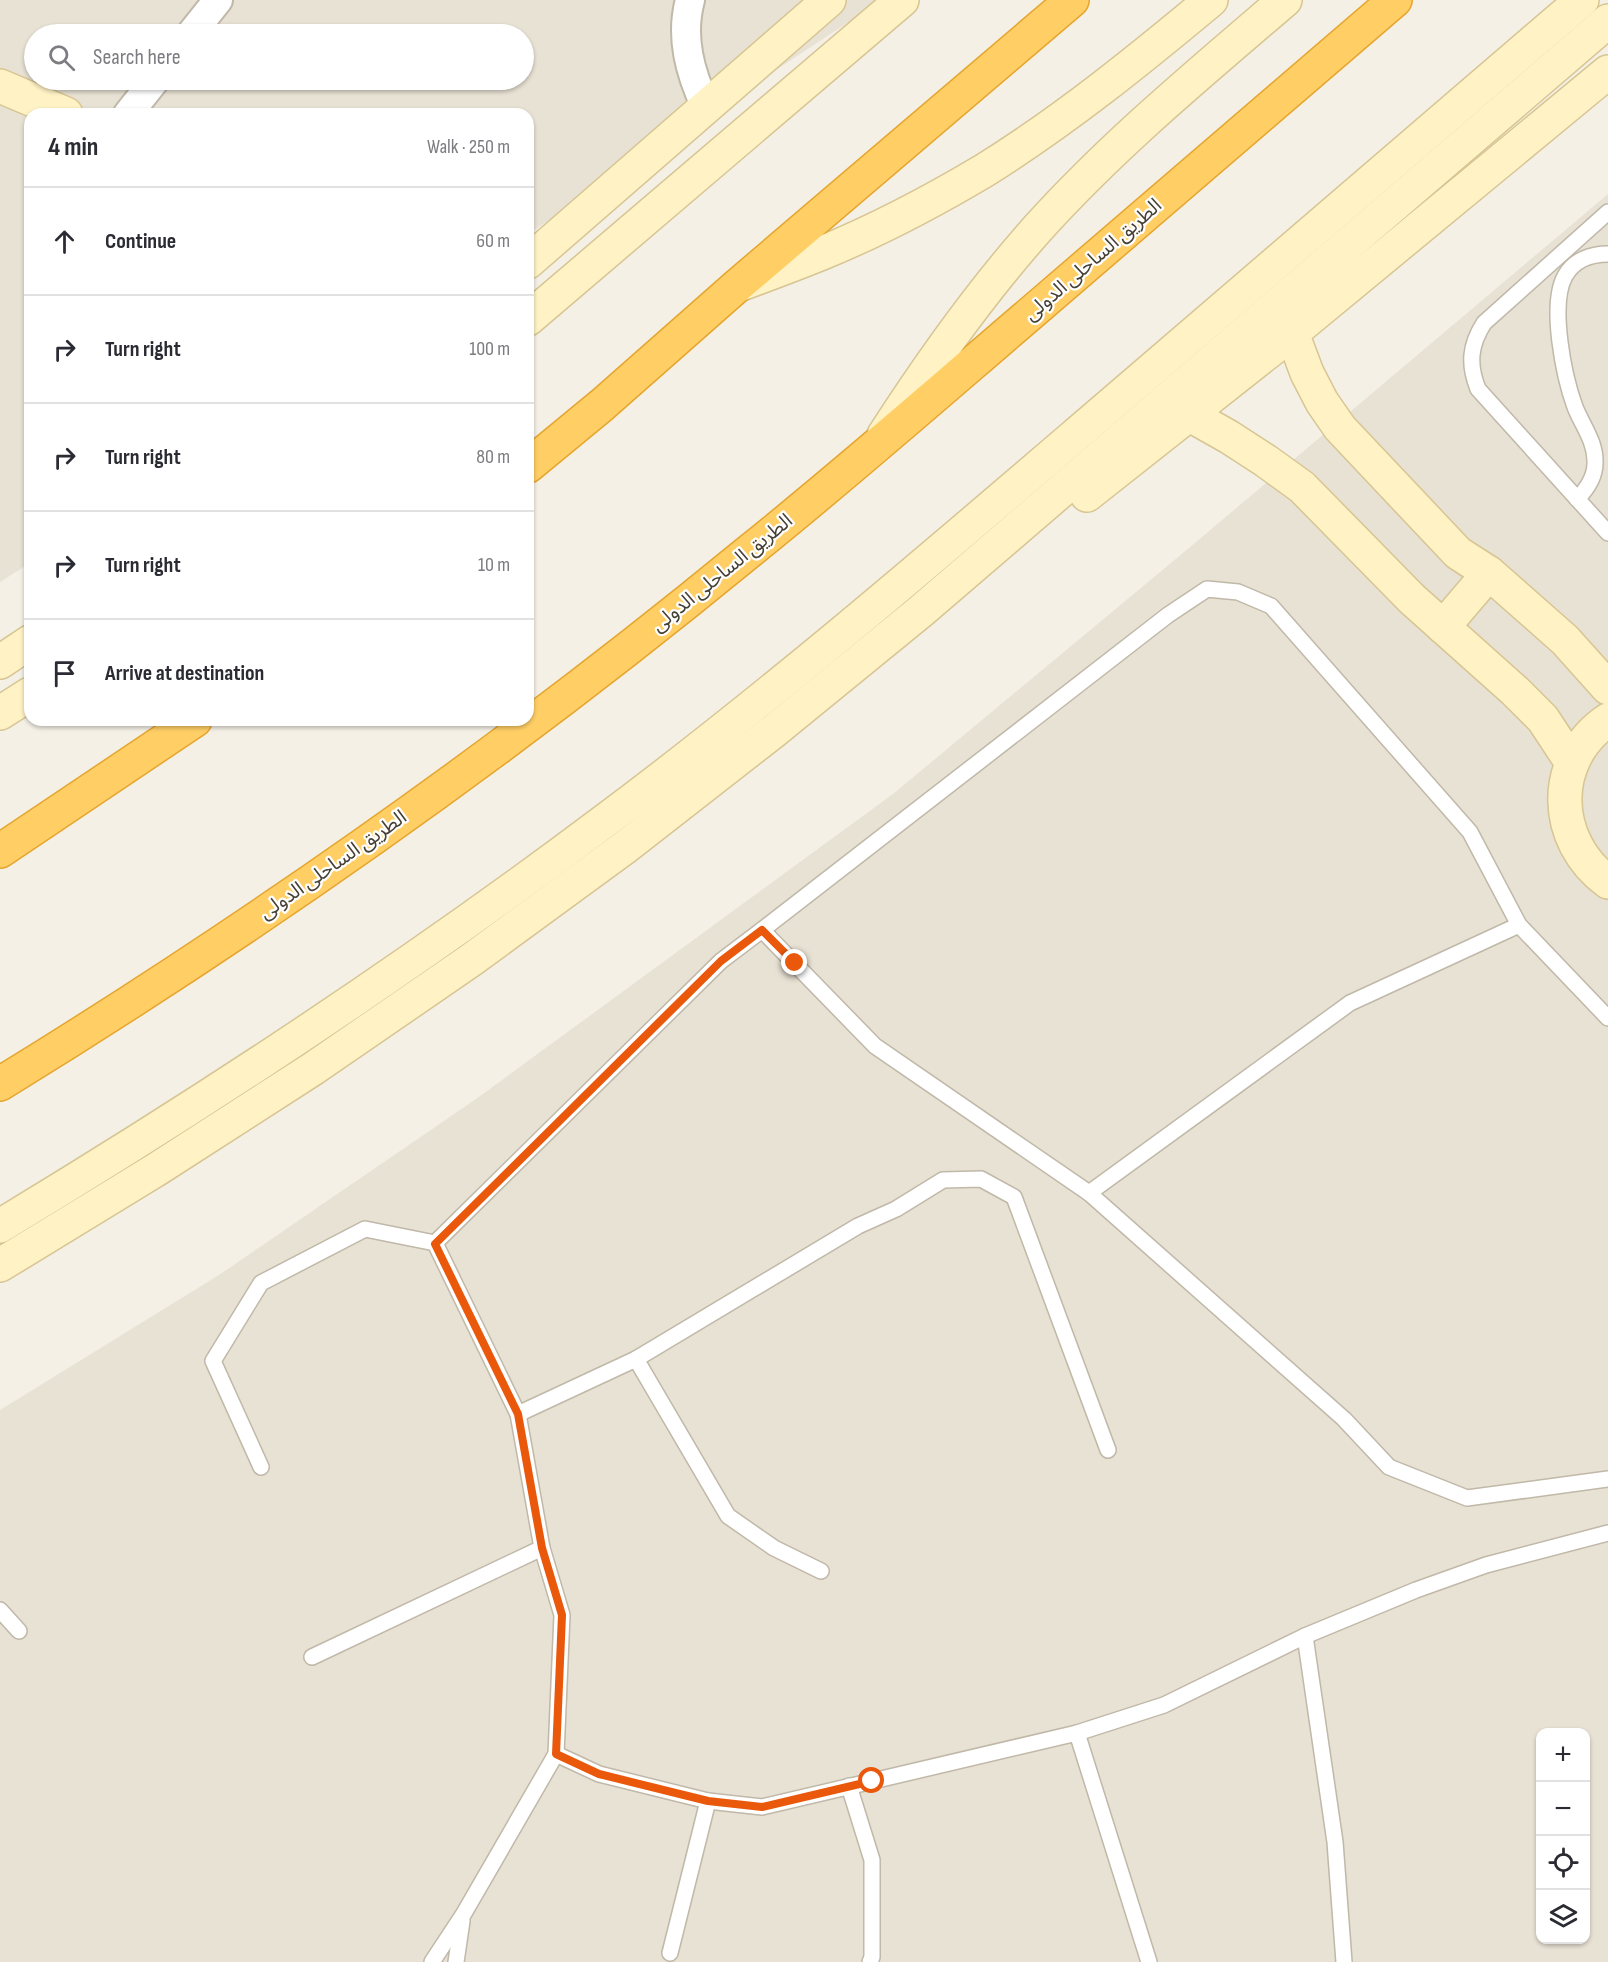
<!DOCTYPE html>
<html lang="en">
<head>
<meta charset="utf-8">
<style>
  body { margin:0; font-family:"Sofia Sans Condensed","Noto Sans Arabic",sans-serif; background:#f2f2f3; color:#2b2b33 }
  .controls { position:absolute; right:18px; bottom:18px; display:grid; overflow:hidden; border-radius:12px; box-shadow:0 2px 4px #0004 }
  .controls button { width:54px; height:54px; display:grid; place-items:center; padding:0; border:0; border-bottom:2px solid #e1e1e2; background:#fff; color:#2b2b33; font:30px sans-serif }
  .stop { position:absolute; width:18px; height:18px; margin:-14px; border:4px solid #ea580c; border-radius:50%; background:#fff }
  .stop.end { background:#ea580c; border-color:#fff; box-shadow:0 2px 6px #0008 }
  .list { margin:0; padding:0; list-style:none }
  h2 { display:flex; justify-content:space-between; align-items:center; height:78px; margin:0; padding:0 24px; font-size:26px }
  h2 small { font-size:20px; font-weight:400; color:#7c7c81 }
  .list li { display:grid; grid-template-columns:39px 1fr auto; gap:18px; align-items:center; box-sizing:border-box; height:108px; padding:0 24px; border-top:2px solid #e1e1e2 }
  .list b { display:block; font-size:22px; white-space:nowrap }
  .list em { font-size:20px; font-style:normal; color:#7c7c81 }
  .icon { flex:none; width:33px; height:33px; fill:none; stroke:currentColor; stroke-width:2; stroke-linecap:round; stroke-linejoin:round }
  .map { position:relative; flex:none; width:1608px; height:1962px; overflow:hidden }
  .search { position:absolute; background:#fff; box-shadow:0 2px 4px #0004; left:24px; top:24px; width:510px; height:66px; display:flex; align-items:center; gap:15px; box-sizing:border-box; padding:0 21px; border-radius:33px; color:#7c7c81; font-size:22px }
  .panel { position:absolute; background:#fff; box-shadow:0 2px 4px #0004; left:24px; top:108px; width:510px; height:618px; border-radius:18px }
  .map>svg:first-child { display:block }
</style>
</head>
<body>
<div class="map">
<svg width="1608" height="1962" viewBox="0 0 1608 1962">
  <rect width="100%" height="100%" fill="#f4f0e6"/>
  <!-- residential -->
  <g fill="#e8e2d4" fill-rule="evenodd">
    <path d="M0,0H882L528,234V114H30V563L0,582ZM34,34H524V80H34Z"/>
    <path d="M1608,194V1962H0V1410L219,1275L476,1099L893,794L1189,548ZM1540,1732H1586V1940H1540Z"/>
  </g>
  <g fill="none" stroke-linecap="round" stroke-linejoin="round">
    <defs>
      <g id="lane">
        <path d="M1608,212L1484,323C1470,345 1468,364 1478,389L1608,533"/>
        <path d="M1577,499C1587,489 1595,477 1595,463C1596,442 1582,425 1575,407C1564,377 1549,305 1565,276C1574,260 1591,254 1608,254"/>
        <path d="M762,930L875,1046L1089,1193L1344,1419L1389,1467L1467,1498L1608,1479"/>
        <path d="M1089,1193L1350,1003L1519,925"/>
        <path d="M435,1243L721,961L762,930L1168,615L1207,589L1238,592L1271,606L1470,832L1519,925L1608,1018"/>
        <path d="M636,1359L728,1516L774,1548L821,1571"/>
        <path d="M518,1414L636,1359L858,1226L896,1209L943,1180L981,1179L1014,1197L1108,1450"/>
        <path d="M261,1467L213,1361L261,1283L365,1229L435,1243L518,1414L542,1548L562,1615L556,1754L463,1915L432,1962"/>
        <path d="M0,1610L19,1631"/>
        <path d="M1305,1636L1335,1842L1344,1962"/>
        <path d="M312,1657L542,1548"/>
        <path d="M1077,1733L1149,1962"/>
        <path d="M556,1754L599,1774L708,1801L762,1807L1077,1733L1164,1705L1305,1636L1416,1590L1486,1565L1608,1533"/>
        <path d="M849,1786L872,1860V1957L870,1962"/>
        <path d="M670,1953L708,1801"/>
        <path d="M456,1962L462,1921"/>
      </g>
      <g id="street">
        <path d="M690,0C680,37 690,73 706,107"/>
        <path d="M191,34L218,0"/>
        <path d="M128,114L155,80"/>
      </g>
      <g id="secondary">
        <path d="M0,86L66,114"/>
        <path d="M528,262L829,0"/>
        <path d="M741,284C768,274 795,264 822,253C878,230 933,201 985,170C1065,120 1139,60 1211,0"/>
        <path d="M528,319L902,0"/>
        <path d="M1292,333L1307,373L1322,402L1340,428L1458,553L1489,573L1565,640L1608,688"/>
        <path d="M1190,415L1229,437L1266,461L1302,487L1412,599L1515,691L1543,719L1572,763"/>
        <path d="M884,435C931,362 981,292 1038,228C1114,144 1200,73 1285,0"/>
        <path d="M1087,495L1292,333L1608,72"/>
        <path d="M1443,627L1489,573"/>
        <path d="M0,662L30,642"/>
        <path d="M0,713L30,694"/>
        <path d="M1608,720C1549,760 1552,841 1608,882"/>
        <path d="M0,1226C207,1101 409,968 602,823C772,696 932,558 1093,420C1256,280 1419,140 1582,0"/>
        <path d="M0,1265L154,1171L314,1068L471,960L624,848L774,731L921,611L1608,21"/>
      </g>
      <g id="highway">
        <path d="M528,466L602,405L738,285L1072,0"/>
        <path d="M0,851L195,720"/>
        <path d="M0,1084C260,924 510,748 746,554C841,478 932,398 1024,319C1148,212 1272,106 1395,0"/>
      </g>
    </defs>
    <!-- lane casing -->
    <use href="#lane" stroke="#c0b8a8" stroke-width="18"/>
    <!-- street casing -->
    <use href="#street" stroke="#c0b8a8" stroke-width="32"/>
    <!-- secondary casing -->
    <use href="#secondary" stroke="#d7c593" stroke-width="36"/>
    <!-- highway casing -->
    <use href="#highway" stroke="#e5a52e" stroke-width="36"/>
    <!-- lane -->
    <use href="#lane" stroke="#fff" stroke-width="15"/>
    <!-- street -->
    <use href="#street" stroke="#fff" stroke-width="28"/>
    <!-- secondary -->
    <use href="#secondary" stroke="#fff2c5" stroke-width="33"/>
    <!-- highway -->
    <use href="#highway" stroke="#ffcf66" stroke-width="33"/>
  </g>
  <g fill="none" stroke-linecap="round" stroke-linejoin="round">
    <!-- route -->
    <path stroke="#ea580c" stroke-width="8" d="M795,963L762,930L721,961L435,1244L518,1414L542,1548L562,1615L556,1754L599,1774L708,1801L762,1807L872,1781"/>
  </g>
  <g text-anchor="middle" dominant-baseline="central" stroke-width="4.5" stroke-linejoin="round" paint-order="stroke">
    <!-- street labels -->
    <g font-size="20" fill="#474035" stroke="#fff">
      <text transform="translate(1093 260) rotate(-41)">الطريق الساحلى الدولى</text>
      <text transform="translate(722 573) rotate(-39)">الطريق الساحلى الدولى</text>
      <text transform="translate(333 865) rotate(-35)">الطريق الساحلى الدولى</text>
    </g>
  </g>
</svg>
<div class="controls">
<button>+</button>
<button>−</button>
<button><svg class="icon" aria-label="locate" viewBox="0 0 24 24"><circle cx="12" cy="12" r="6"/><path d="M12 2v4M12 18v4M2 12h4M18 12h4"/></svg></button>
<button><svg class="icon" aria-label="layers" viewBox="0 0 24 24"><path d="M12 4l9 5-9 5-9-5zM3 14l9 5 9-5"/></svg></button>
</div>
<div class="stop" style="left:872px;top:1781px"></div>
<div class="stop end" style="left:795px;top:963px"></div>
<div class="search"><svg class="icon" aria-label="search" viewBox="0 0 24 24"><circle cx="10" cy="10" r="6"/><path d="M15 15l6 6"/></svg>Search here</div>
<section class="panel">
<h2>4 min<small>Walk · 250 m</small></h2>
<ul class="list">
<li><svg class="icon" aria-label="ahead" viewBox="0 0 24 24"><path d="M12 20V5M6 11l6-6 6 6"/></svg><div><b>Continue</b></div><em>60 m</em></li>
<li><svg class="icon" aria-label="right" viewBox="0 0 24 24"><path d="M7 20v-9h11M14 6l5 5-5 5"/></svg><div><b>Turn right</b></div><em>100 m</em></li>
<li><svg class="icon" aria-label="right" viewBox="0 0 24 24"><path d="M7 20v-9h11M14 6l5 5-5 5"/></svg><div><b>Turn right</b></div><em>80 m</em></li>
<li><svg class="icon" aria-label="right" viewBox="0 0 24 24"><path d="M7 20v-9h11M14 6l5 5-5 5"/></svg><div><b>Turn right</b></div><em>10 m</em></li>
<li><svg class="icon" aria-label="arrive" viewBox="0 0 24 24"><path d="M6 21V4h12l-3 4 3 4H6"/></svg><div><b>Arrive at destination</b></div></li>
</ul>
</section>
</div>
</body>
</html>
